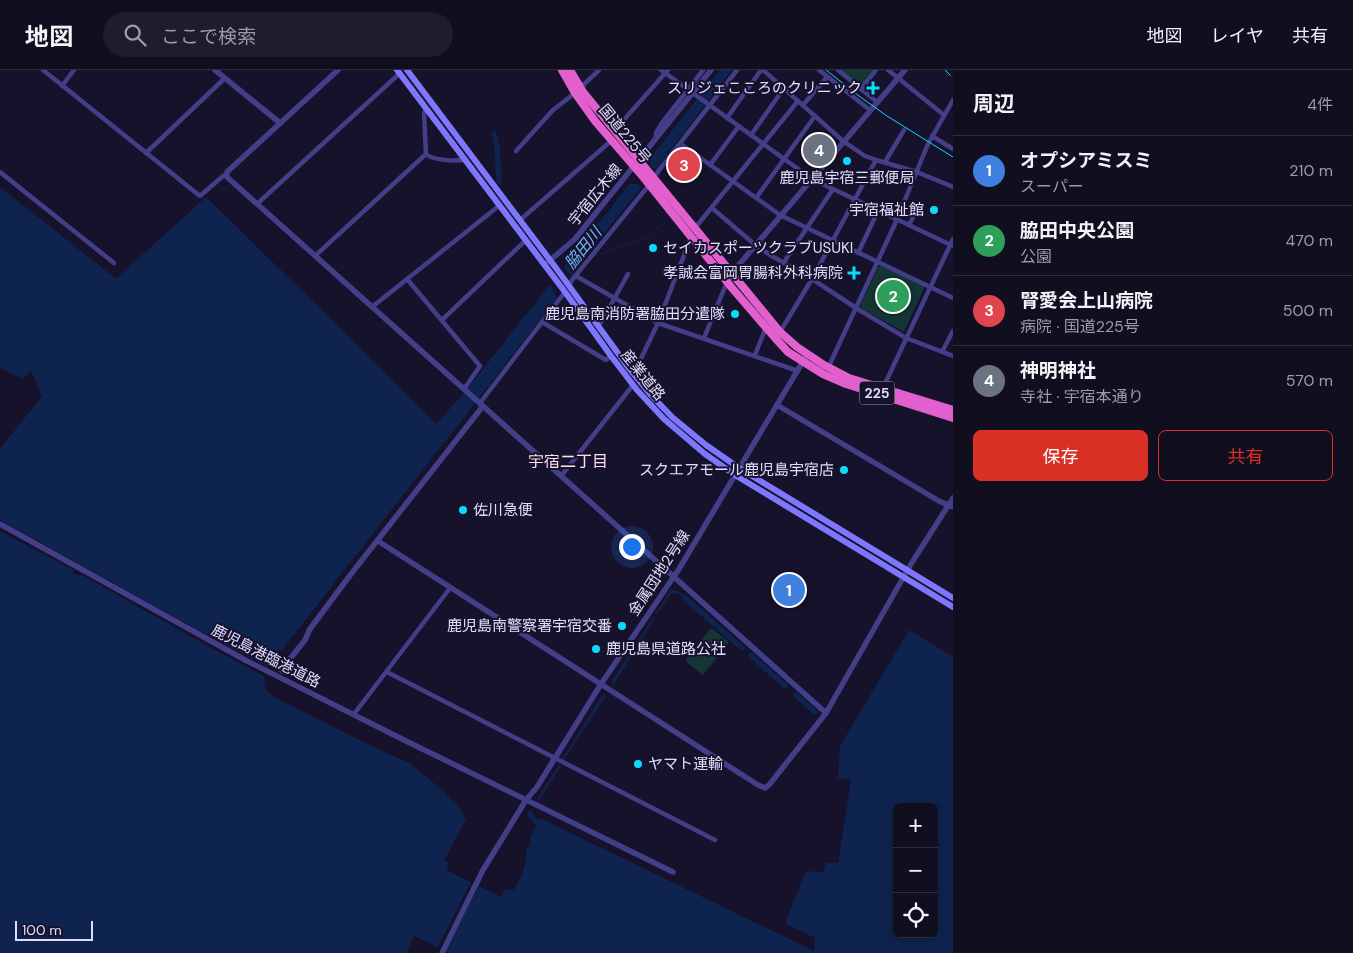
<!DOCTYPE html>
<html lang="ja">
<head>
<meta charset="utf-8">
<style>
  body { margin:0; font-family:"DM Sans","Noto Sans JP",sans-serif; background:#1e1c2d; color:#f1f3f6 }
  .controls { position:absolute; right:15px; bottom:15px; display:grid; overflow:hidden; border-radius:8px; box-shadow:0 2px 12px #0003 }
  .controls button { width:45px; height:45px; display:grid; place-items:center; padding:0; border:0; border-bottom:1px solid #302e3e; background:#110e20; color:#f1f3f6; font:25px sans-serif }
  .scale { position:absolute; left:15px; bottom:12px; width:78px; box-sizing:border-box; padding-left:5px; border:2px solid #e1dcfe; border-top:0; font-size:14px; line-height:18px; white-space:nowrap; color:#e1dcfe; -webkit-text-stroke:4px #17122b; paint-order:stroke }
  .you { position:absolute; left:631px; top:476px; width:18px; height:18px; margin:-12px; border:4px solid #fff; border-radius:50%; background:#1a73e8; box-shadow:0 0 0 8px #1a73e833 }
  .badge { display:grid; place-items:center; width:32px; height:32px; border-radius:50%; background:#d93025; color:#fff; font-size:16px; font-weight:700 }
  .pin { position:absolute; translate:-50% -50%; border:2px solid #fff; box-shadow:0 1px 5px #0006 }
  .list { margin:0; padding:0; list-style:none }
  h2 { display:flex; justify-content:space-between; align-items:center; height:65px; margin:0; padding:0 20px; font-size:21px }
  h2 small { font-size:16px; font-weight:400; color:#9c9ca5 }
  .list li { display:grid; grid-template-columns:32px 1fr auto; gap:15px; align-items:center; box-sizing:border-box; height:70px; padding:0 20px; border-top:1px solid #302e3e }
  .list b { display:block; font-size:19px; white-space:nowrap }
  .list p { margin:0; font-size:16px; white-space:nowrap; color:#9c9ca5 }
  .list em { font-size:16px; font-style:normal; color:#9c9ca5 }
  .actions { display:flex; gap:10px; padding:15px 20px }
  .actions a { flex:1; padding:11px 0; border:1px solid #d93025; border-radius:8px; text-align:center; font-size:18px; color:#d93025 }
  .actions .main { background:#d93025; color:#fff }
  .icon { flex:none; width:28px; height:28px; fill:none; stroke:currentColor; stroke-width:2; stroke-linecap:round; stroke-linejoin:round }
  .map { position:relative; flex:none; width:953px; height:883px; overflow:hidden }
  header { display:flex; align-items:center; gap:30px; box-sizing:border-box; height:70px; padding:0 25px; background:#110e20; border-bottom:1px solid #302e3e }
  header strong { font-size:24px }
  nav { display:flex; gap:28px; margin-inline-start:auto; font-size:18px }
  .search { width:350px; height:45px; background:#1e1c2d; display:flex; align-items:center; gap:12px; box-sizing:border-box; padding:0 18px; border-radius:28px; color:#9c9ca5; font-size:19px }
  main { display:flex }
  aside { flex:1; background:#110e20 }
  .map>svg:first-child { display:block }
</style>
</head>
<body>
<header>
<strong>地図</strong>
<div class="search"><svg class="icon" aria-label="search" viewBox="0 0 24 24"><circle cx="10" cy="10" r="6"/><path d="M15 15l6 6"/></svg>ここで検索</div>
<nav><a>地図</a><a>レイヤ</a><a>共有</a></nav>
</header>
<main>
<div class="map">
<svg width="953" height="883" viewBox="0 0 953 883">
  <rect width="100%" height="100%" fill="#17122b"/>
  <!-- green -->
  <g fill="#153535">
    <path d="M840,0H875L861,17Z"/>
    <path d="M881,196L925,216L904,262L861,238L860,236L878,197Z"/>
    <path d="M711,558L729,572L703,605L685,591Z"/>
  </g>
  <!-- water -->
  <g fill="#0e234d" fill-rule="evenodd">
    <path d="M720,0H732L641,118L587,184L573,205L571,206L555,224L557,228L282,580L276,582L270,589L264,607L265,617L272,626L357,669L411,694L436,715L457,735L466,749L446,787H445L444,790L449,794L446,800L501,827L505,819L513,820C522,808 528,793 526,777L530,776V768L540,748L814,881L815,868L785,853L806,801L823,802L826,792L838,793L851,710L838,708L840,676L909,560L953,587V883H450L414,866L406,883H0V379L42,326L31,301L23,309L0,298V117L115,208L120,205L206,127L377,294L436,354L463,324ZM897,737H934V864H897Z"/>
    <path d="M671,519L680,522L690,530L689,532L680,524L671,523L657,545L655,544Z"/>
    <path d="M653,547L655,548L613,616L611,613Z"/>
    <path d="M603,624L606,626L564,690L562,689Z"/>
    <path d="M559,694L561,696L539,731L537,729Z"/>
  </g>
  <!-- pier -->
  <g fill="#17122b">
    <path d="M650,87V95L656,101L642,117L638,114H628Z"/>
    <path d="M563,196L571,206L557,224L549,214Z"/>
    <path d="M0,450L191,556L269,598L266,607L213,579L82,505L80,506L73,503V500L0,461Z"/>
    <path d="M472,810L480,814L444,883L437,879Z"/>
  </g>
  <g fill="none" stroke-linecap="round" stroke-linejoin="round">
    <!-- stream -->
    <path stroke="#0e234d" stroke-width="1" d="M594,186L646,169L653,162L668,150"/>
    <!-- canal -->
    <g stroke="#0e234d" stroke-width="5.5">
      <path d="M494,64L497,77L499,111"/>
      <path d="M685,528L742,578"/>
      <path d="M751,585L785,616"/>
      <path d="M796,625L815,642"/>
      <path d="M530,744L537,753"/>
    </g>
    <!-- minor -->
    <g stroke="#433e88" stroke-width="4.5">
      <path d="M43,0L200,126L223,106L226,105"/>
      <path d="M661,0L812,109L953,176"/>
      <path d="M763,0L843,71L865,86L876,90L917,102L953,117"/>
      <path d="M819,0L870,40"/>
      <path d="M838,0L877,32"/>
      <path d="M888,0L944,45"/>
      <path d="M62,16L74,0"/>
      <path d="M580,18L599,0"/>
      <path d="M861,19L876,0"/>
      <path d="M803,35L827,7"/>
      <path d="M426,39L424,43L426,84C432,90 456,92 465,89"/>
      <path d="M727,48L761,0"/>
      <path d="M614,61L668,0"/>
      <path d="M751,65L784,18"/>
      <path d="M932,66L953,79"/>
      <path d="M656,69V63L662,53L703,0"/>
      <path d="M681,74L780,145L953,228"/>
      <path d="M516,81L553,40L575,23"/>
      <path d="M146,83L225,8"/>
      <path d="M885,92L904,60"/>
      <path d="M710,95L739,56"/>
      <path d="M0,102L114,193"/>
      <path d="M653,108L737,0"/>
      <path d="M756,128L815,46"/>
      <path d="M257,134L400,3"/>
      <path d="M712,138L753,173L770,185L812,209L856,238L906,268L953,286"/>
      <path d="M520,150L611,71"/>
      <path d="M909,155L917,140"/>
      <path d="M695,158L798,31"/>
      <path d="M858,183L878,141"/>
      <path d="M315,186L426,84"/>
      <path d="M784,192L833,119"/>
      <path d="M576,206L658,253L798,301"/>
      <path d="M407,209L480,296L464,319"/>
      <path d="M568,215L649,115"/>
      <path d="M372,237L500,135"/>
      <path d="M442,250L526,170"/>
      <path d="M542,252L565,222"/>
      <path d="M598,256L602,251L628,204"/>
      <path d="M780,262L812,209L876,90"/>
      <path d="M704,268L727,212"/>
      <path d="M942,282L953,261"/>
      <path d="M755,285L766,257"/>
      <path d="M828,298L895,154L928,74L953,30"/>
      <path d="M633,304L636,299L658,253L691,167"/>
      <path d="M883,318L953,169"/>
      <path d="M480,333L542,252L606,290L611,286"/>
      <path d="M561,406L633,315"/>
      <path d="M387,602L715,770"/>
      <path d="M354,644L450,518"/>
    </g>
    <!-- tertiary -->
    <g stroke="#433e88" stroke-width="5.5">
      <path d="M215,0L280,53"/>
      <path d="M338,0L227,102V107L826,643"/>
      <path d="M548,192L575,169L711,0"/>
      <path d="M727,212L737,197L905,0"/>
      <path d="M777,335L939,431L953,437"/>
      <path d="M0,454L247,591L402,669L673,802"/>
      <path d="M378,471L758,715L765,718L769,715L826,643L911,494L953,428"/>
      <path d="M282,601L286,594L305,570L310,559L351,504L483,336"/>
      <path d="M442,883L483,800L526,730L537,717L601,614L679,499L805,288"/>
    </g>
    <!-- secondary -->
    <g stroke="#7e76fc" stroke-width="6">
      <path d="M397,0L565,222L611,286L637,320L664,349L705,384L735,405L953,537"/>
      <path d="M407,0L556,198L628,297L651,325L672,347L706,375L739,398L953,528"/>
    </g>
    <!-- trunk -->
    <g stroke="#e260ce" stroke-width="8">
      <path d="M562,0L575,23L595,51L644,108L732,218L776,269L788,282L823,304L846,314L953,348"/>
      <path d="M570,0L583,22L780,262L797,277L824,295L849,308L953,340"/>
    </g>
    <!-- tram -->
    <path stroke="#0ddaf9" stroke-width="1" d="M826,0L859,26L887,46L953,87"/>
    <!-- rail -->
    <path stroke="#0ddaf9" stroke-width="1" stroke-dasharray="8 6" stroke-linecap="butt" d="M945,0L953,8"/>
  </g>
  <!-- markers -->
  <g fill="#0ddaf9" stroke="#17122b" stroke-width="2">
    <path d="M870.5 10.5h5v5h5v5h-5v5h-5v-5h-5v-5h5z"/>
    <circle cx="847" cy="91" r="5"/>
    <circle cx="934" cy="140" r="5"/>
    <circle cx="653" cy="178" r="5"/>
    <path d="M851.5 195.5h5v5h5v5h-5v5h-5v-5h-5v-5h5z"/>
    <circle cx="735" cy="244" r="5"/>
    <circle cx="844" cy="400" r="5"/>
    <circle cx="463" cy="440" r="5"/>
    <circle cx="622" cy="556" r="5"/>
    <circle cx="596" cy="579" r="5"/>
    <circle cx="638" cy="694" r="5"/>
  </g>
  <g text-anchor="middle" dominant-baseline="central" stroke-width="4" stroke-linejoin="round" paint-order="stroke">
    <!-- shield labels -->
    <rect fill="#17122b" stroke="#a49fbf" stroke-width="1" x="859.5" y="311.5" width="35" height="23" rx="4"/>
    <g font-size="14" font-weight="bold" fill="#e1dcfe">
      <text x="877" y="323">225</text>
    </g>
    <!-- poi labels -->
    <g font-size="15" fill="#e1dcfe" stroke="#17122b" text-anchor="end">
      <text x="862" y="18">スリジェこころのクリニック</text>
      <text x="847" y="108" text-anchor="middle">鹿児島宇宿三郵便局</text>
      <text x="924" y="140">宇宿福祉館</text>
      <text x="663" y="178" text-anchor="start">セイカスポーツクラブUSUKI</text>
      <text x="843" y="203">孝誠会富岡胃腸科外科病院</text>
      <text x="725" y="244">鹿児島南消防署脇田分遣隊</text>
      <text x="834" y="400">スクエアモール鹿児島宇宿店</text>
      <text x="473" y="440" text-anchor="start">佐川急便</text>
      <text x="612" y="556">鹿児島南警察署宇宿交番</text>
      <text x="606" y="579" text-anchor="start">鹿児島県道路公社</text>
      <text x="648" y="694" text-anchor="start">ヤマト運輸</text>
    </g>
    <!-- street labels -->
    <g font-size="15" fill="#e1dcfe" stroke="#17122b">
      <text transform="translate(625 64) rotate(50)">国道225号</text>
      <text transform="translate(595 125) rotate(-51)">宇宿広木線</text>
      <text transform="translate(643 305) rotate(51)">産業道路</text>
      <text transform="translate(659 503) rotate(-57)">金属団地2号線</text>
      <text transform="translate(266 586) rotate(27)">鹿児島港臨港道路</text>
    </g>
    <!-- water labels -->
    <g font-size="16" font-style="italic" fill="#6db5fb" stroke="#17122b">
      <text transform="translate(583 178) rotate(-51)">脇田川</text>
    </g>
    <!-- neighbourhood labels -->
    <g font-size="16" fill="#fedef1" stroke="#17122b">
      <text x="568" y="391">宇宿二丁目</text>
    </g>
  </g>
</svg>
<div class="controls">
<button>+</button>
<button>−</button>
<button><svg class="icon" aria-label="locate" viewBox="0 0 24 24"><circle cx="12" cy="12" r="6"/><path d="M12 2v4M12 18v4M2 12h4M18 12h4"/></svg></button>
</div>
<div class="scale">100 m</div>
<div class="you"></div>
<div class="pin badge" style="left:789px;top:520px;background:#3f7fe0">1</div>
<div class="pin badge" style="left:893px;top:226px;background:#2e9e5b">2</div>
<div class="pin badge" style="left:684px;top:95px;background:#e0444e">3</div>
<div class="pin badge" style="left:819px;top:80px;background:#6b7280">4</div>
</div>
<aside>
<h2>周辺<small>4件</small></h2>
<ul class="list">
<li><span class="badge" style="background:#3f7fe0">1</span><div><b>オプシアミスミ</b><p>スーパー</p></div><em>210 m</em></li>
<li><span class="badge" style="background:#2e9e5b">2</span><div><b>脇田中央公園</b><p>公園</p></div><em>470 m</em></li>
<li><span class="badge" style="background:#e0444e">3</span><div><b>腎愛会上山病院</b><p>病院 · 国道225号</p></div><em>500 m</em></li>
<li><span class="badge" style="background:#6b7280">4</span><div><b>神明神社</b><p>寺社 · 宇宿本通り</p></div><em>570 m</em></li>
</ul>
<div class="actions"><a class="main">保存</a><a>共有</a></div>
</aside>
</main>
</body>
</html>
